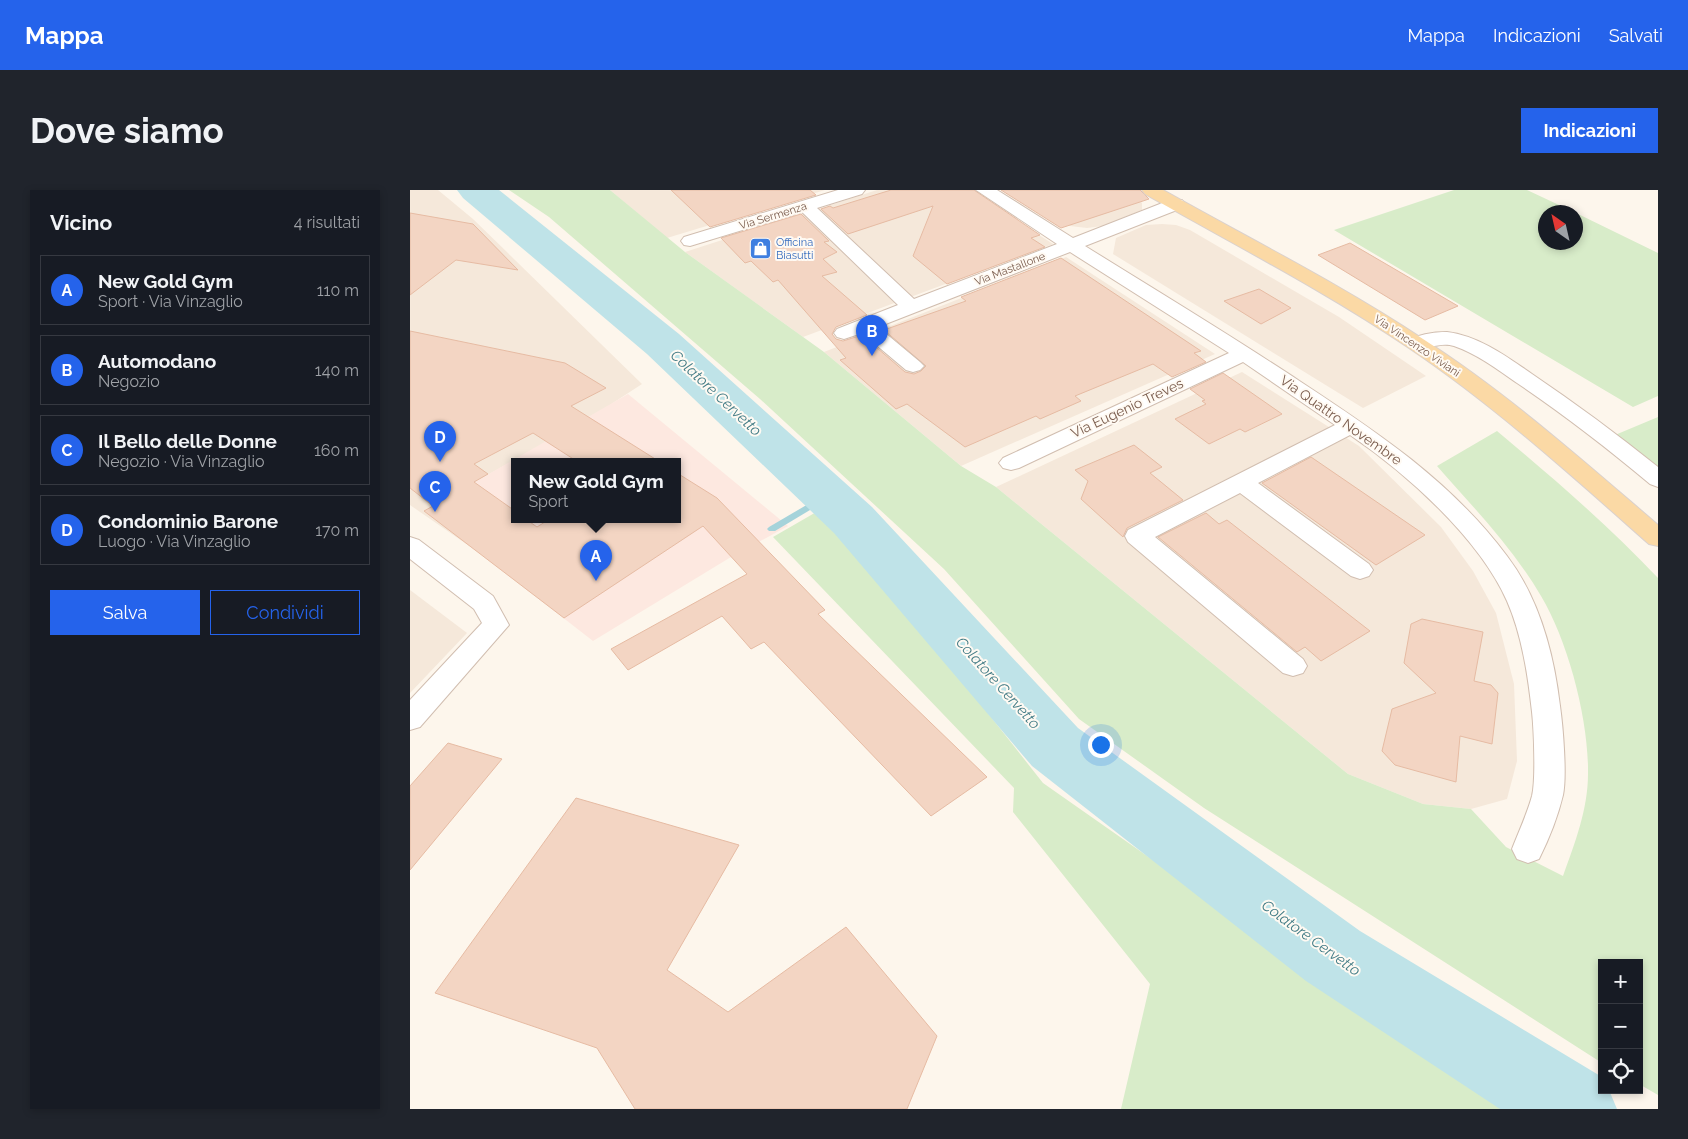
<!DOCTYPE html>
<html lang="it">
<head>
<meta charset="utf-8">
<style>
  body { margin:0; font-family:Raleway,sans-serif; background:#20242c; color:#f1f3f6 }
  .controls { position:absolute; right:15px; bottom:15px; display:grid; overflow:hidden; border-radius:0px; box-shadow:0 2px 8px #0003 }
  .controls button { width:45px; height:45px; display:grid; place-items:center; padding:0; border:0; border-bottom:1px solid #363941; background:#171b24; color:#f1f3f6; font:25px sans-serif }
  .compass { position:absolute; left:1128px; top:15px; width:45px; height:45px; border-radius:50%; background:#171b24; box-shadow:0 2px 8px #0003; rotate:326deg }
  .you { position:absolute; left:690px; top:554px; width:18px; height:18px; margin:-12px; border:4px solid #fff; border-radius:50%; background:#1a73e8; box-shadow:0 0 0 8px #1a73e833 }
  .badge { display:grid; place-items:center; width:32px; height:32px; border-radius:50%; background:#2563eb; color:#fff; font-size:16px; font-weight:700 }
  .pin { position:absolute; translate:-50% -41px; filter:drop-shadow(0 1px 2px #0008) }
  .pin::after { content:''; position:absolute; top:26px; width:18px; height:15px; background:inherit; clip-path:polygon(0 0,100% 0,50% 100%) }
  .popup { position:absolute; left:101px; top:268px; width:170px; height:65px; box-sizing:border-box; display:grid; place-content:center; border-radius:0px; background:#171b24; filter:drop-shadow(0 1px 4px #0005); font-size:16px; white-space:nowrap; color:#9ea1a6 }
  .popup b { font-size:19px; color:#f1f3f6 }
  .popup::after { content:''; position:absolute; left:50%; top:100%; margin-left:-10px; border:10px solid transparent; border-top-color:#171b24 }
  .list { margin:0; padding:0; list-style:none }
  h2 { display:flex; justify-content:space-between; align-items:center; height:65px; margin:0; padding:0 20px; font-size:21px }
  h2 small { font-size:16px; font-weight:400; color:#9ea1a6 }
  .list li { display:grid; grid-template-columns:32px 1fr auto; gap:15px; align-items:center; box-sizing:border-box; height:70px; margin:0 10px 10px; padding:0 10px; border:1px solid #363941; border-radius:0px }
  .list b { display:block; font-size:19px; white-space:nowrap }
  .list p { margin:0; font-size:16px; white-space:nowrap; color:#9ea1a6 }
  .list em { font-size:16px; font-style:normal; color:#9ea1a6 }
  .actions { display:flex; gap:10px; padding:15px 20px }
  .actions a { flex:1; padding:11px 0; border:1px solid #2563eb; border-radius:0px; text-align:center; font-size:18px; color:#2563eb }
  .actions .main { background:#2563eb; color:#fff }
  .icon { flex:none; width:28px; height:28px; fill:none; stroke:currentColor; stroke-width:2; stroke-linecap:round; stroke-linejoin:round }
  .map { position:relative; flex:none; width:1248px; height:919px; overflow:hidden; border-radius:0px }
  header { display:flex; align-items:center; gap:30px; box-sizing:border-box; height:70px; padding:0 25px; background:#2563eb; color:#fff }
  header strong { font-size:24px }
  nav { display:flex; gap:28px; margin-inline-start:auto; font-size:18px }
  .intro { display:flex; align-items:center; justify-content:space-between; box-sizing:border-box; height:120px; padding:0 30px }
  h1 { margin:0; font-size:35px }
  .button { padding:12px 22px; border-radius:0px; background:#2563eb; color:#fff; font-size:18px; font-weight:700 }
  main { display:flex; gap:30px; padding:0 30px }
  aside { flex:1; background:#171b24; border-radius:0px; box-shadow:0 2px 8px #0003 }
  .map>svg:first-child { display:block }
</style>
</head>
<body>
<header>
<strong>Mappa</strong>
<nav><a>Mappa</a><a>Indicazioni</a><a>Salvati</a></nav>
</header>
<div class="intro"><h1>Dove siamo</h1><a class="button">Indicazioni</a></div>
<main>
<aside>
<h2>Vicino<small>4 risultati</small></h2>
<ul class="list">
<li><span class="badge">A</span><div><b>New Gold Gym</b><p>Sport · Via Vinzaglio</p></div><em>110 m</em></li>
<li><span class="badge">B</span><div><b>Automodano</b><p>Negozio</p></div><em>140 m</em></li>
<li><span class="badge">C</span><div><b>Il Bello delle Donne</b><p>Negozio · Via Vinzaglio</p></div><em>160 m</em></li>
<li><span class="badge">D</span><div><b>Condominio Barone</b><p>Luogo · Via Vinzaglio</p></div><em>170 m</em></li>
</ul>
<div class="actions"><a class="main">Salva</a><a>Condividi</a></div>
</aside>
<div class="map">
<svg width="1248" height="919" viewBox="0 0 1248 919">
  <rect width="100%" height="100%" fill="#fdf6ec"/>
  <!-- residential -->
  <g fill="#f5e8da">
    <path d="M0,0H28L63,29L232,194L180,228L65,292L105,321V330H117L127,337L75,367L0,315Z"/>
    <path d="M200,0H415L257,48Z"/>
    <path d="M467,0H560L643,54L393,147L275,62Z"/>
    <path d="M726,6L732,13V20L693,36L677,38L660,36L648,30Z"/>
    <path d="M752,34L766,35L780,40L929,127L1016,186L953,218L703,64L706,48L736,35Z"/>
    <path d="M656,67L805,164L551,276L414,162Z"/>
    <path d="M832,182L949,256L1031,337L1063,381L1086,423L1104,494L1107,571L1097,609L1061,619L1013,614L938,584L586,297Z"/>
    <path d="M0,400L57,443L0,503Z"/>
  </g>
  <!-- commercial -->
  <path fill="#fde8e0" d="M218,204L378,336L321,367L183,451L75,367L126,337L117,330H267V272H105V321L65,292Z"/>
  <!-- green -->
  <g fill="#d8ecc9">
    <path d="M99,0H200L275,62L414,162L551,276L586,297L938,584L1013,614L1061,619L1096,657L1153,686C1165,653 1178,619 1178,584C1179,530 1158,451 1131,406C1103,358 1063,317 1027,276L1087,241C1143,288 1198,335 1248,388V905L1229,894V773H1192V873L794,618L669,529L534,379L350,209L139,27Z"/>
    <path d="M1044,0H1117L1164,22H1136V52H1166V23L1248,63V206L1223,217L924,40Z"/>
    <path d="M1248,227V282L1205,245Z"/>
    <path d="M415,317L633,593L1098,919H711L740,794L603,622L604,598L363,347Z"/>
  </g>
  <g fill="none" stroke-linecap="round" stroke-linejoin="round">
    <!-- stream -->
    <path fill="#a5d3da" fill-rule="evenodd" d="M417,303L421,306L420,308L365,341H359L357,339L359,337Z"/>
    <!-- river -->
    <path fill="#bfe3e8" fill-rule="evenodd" d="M47,0H89L269,144L462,317L668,538L950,741L1192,887V900H1199L1207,919H1090L896,791L622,576L424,343L237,164L53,8Z"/>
  </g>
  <!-- building -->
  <g fill="#f3d5c3" stroke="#e6bba3">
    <path d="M261,0H400L406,5L300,37Z"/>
    <path d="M481,0H564L630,45L621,48L635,57L537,94L503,66L523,16L438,44L411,19L420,16L423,18Z"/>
    <path d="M591,0H730L739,9L651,38Z"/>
    <path d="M0,23L63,34L108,80L46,70L0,105Z"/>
    <path d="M391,24L419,51L414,52L427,62L413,69L427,82L412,86L457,125L426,137L422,144L426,149L433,151L452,145L495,182L504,184L511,181L516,176L474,140L556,111L551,107L651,68L791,161L784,163L796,172L762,187L743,174L665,206L671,211L630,229L626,226L555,257L497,214L486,219L430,170L436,168L368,90L363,92L341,71L335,73L311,48Z"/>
    <path d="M940,53L1048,116L1015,130L908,65Z"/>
    <path d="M849,99L881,118L851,134L814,111Z"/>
    <path d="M0,141L155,173L196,198L161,216L250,272H168L123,243L64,274L78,284L64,292L105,321V330H117L127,337L138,330H267V283L307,308L415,420L408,424L577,587L521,626L354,452L341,459L312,426L218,480L201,459L337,384L293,336L154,428L14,321L23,316L0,298Z"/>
    <path d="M813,183L872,224L835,242L830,239L799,254L765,229L796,214L792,211L795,210L780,199Z"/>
    <path d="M724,255L752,277L740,283L773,310L717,338L713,347L671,309L678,291L665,280Z"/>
    <path d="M901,267L1015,345L966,375L852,293Z"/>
    <path d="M796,323L809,334L817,330L960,441L911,471L895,457L887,462L748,347Z"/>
    <path d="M1012,429L1073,442L1064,491L1081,495L1088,503L1082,554L1050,546L1046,592L985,575L972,561L982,519L1026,503L994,473L1001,434Z"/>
    <path d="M38,553L92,569L0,680V596Z"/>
    <path d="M166,608L329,655L257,780L318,822L436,737L527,846L497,919H225L187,858L25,803Z"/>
  </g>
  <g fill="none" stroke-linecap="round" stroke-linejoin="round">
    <defs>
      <g id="minor">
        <path d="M428,0H455L452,4L407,18L504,109L647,54L566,0H587L663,48L760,10H772L775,14L772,18L675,56C747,101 820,145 891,192C967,242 1041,291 1097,366C1129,408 1144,464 1150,516C1153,537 1157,586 1153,605C1148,626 1139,649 1129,669L1118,673L1107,669L1102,659C1109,641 1117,624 1122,606C1126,590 1124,540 1122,522C1118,486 1112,445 1097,411C1069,348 996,283 940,245L848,293L959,374L963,380L959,386L950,389L941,386L830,303L745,347L893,469L897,476L893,483L883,486L873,483L718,352L715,346L718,340L925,235L833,172L609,278L601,280L593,278L589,273L593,268L819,163L660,62L468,137L510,172L514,176L510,180L503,182L496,180L452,143L434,149L427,147L424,143L427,139L488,115L392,22L280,56L274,55L271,51L274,47Z"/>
        <path d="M1037,142C1069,146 1096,166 1122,184C1165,213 1207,244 1248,277V297L1240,294C1197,258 1153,224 1107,193C1087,179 1067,164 1044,156C1028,151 1015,162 1000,158L997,154C1004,144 1025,142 1037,142Z"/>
        <path d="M0,347L9,350L83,406L99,435L10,537L0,540V510L72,433L64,419L0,369Z"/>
      </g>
      <path id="major" d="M732,0H753C840,49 930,94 1013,149C1097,203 1172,270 1248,335V356L1239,354C1162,286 1085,216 999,158C915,101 823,54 735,4Z"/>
    </defs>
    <!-- minor casing -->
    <use href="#minor" stroke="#d1beb0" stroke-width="2"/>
    <!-- major casing -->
    <use href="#major" stroke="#dad1cd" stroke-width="2"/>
    <!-- minor -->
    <use href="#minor" fill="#fff" fill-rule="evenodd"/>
    <!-- major -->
    <use href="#major" fill="#fbd9a5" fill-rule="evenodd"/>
  </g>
  <!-- icons -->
  <defs>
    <symbol id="shop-square" viewBox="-11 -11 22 22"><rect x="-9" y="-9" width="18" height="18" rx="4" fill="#3f7fe0" stroke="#fffaf3"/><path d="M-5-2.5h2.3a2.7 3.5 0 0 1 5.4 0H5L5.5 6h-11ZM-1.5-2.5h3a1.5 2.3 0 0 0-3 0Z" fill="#fff"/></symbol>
  </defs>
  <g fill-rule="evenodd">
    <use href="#shop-square" x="338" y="46" width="25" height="25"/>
  </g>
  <g text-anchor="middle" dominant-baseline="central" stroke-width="4" stroke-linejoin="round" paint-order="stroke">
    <!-- far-street labels -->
    <g font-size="11" fill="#7a5c4d" stroke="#fffaf3">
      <text transform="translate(363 26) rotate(-17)">Via Sermenza</text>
      <text transform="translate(600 79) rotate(-21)">Via Mastallone</text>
      <text transform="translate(1007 156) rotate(34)">Via Vincenzo Viviani</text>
    </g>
    <!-- far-shop labels -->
    <g font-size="11" fill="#366cbe" stroke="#fffaf3" text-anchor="start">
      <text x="366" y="52">Officina<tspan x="366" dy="13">Biasutti</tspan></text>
    </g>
    <!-- street labels -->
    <g font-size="14" fill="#7a5c4d" stroke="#fffaf3">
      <text transform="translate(717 218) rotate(-25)">Via Eugenio Treves</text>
      <text transform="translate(931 230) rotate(35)">Via Quattro Novembre</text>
    </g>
    <!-- water labels -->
    <g font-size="15" font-style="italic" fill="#437c86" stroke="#fffaf3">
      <text transform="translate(306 203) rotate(43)">Colatore Cervetto</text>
      <text transform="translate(588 493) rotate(48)">Colatore Cervetto</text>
      <text transform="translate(901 748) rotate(36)">Colatore Cervetto</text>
    </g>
  </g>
</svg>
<div class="controls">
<button>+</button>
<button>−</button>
<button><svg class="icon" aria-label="locate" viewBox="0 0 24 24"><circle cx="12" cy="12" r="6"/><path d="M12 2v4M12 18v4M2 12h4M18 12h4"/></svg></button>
</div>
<svg class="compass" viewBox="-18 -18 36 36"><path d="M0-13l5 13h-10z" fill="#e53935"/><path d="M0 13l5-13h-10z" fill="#9ea1a6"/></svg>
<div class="you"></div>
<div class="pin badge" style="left:186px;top:391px">A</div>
<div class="popup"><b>New Gold Gym</b>Sport</div>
<div class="pin badge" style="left:462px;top:166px">B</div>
<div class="pin badge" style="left:25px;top:322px">C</div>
<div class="pin badge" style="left:30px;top:272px">D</div>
</div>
</main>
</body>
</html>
